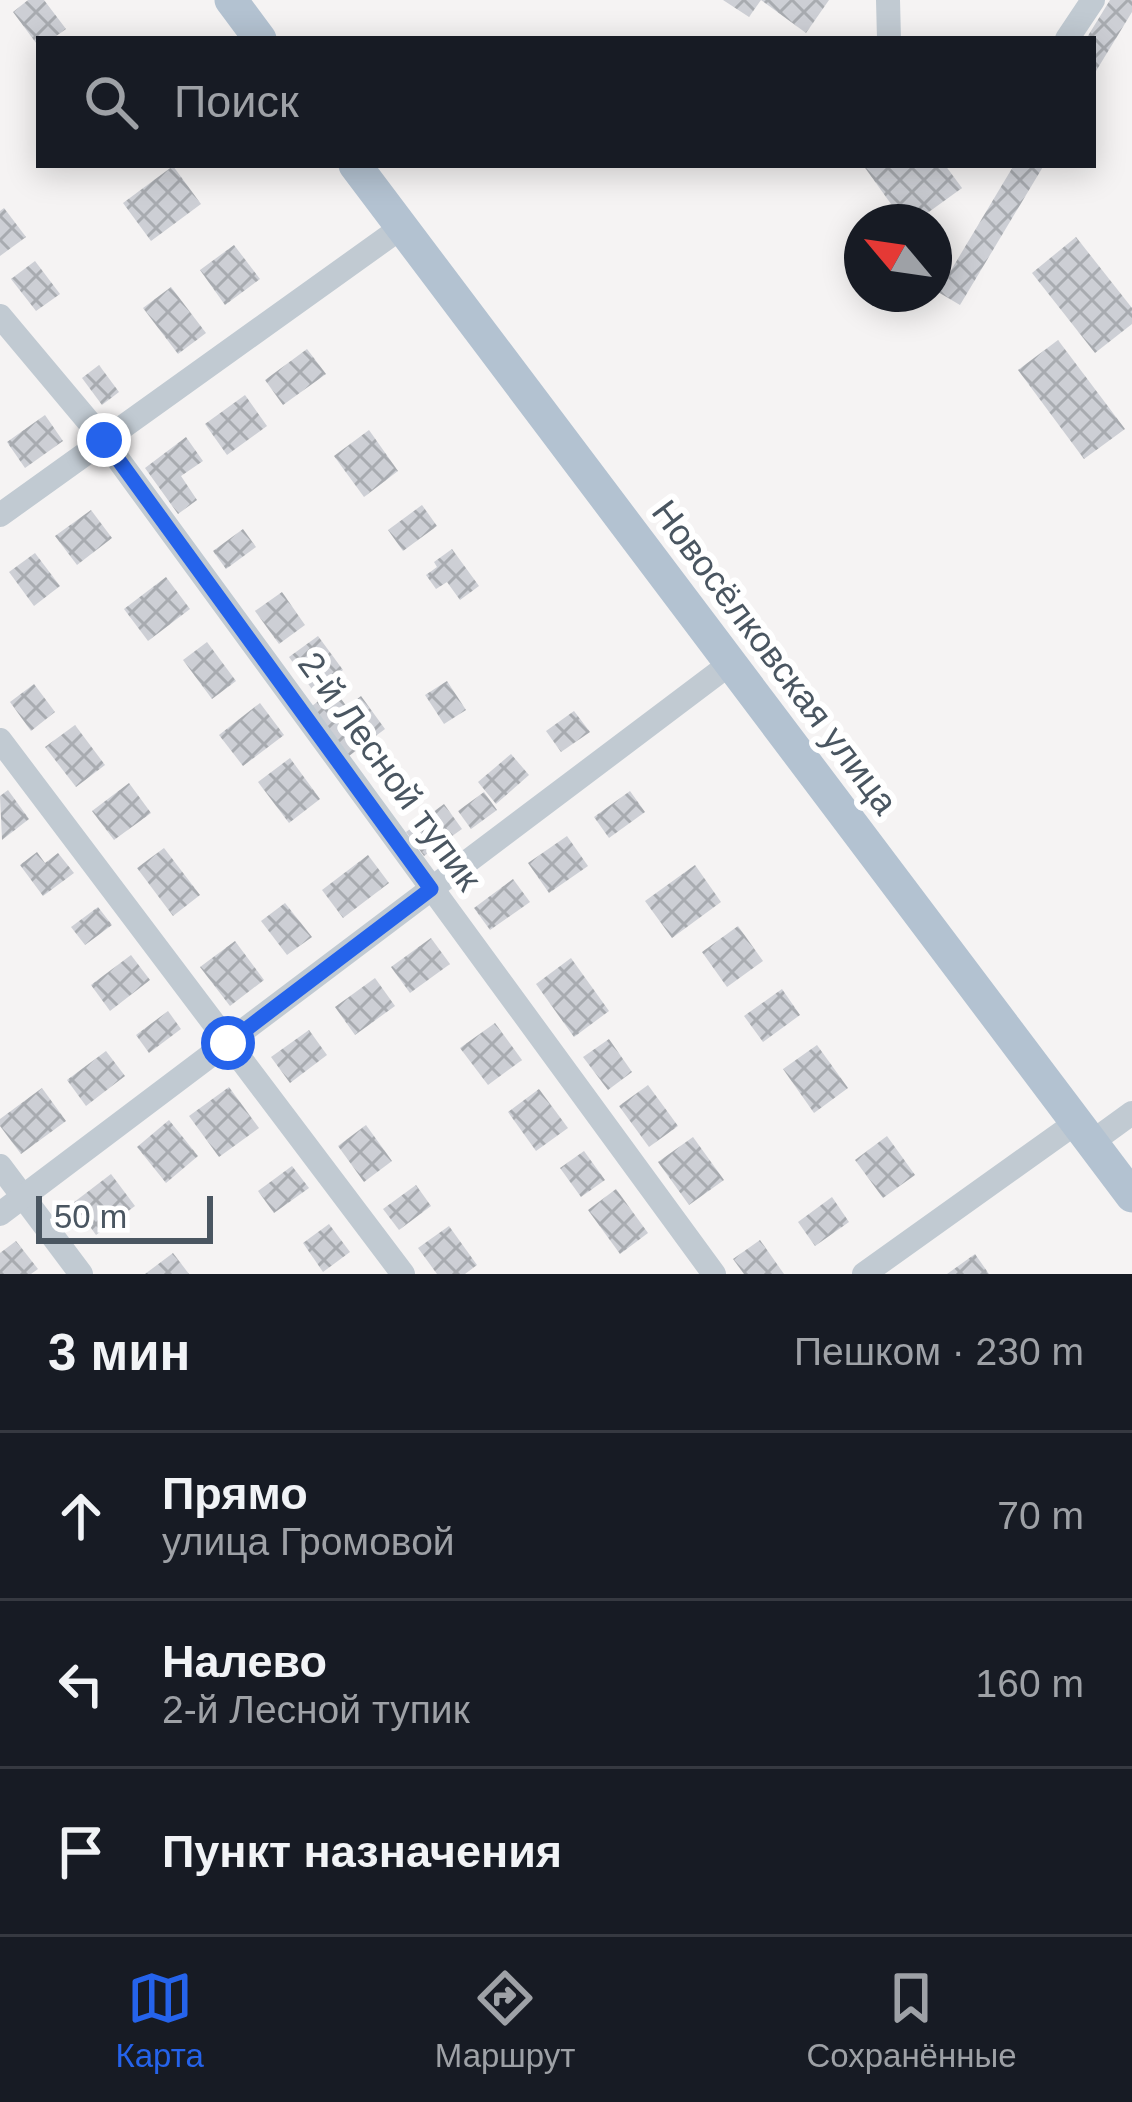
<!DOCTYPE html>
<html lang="ru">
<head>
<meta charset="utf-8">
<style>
  body { margin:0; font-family:Arial,sans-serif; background:#20242c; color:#f1f3f6 }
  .compass { position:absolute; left:844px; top:204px; width:108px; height:108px; border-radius:50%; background:#171b24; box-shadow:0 6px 30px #0003; rotate:299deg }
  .scale { position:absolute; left:36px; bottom:30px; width:177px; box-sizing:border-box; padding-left:12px; border:6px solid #4a5661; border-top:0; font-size:33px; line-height:42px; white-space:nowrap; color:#4a5661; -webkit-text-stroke:9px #fff; paint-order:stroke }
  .stop { position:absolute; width:36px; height:36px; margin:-27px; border:9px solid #2563eb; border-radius:50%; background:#fff }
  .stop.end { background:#2563eb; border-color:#fff; box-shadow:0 3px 12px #0008 }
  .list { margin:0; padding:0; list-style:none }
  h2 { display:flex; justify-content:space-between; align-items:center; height:156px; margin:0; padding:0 48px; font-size:51px }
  h2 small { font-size:39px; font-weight:400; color:#9ea1a6 }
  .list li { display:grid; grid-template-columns:78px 1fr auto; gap:36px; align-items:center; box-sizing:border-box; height:168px; padding:0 48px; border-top:3px solid #363941 }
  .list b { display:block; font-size:45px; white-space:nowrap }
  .list p { margin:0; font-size:39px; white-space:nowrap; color:#9ea1a6 }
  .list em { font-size:39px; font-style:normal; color:#9ea1a6 }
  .icon { flex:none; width:66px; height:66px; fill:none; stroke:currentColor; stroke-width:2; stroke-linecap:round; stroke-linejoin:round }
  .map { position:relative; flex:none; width:1132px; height:1274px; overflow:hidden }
  .search { position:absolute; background:#171b24; box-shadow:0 6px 30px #0003; left:36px; right:36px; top:36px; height:132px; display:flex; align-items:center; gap:30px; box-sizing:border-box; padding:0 42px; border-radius:0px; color:#9ea1a6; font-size:45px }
  .sheet { height:660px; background:#171b24 }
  nav { display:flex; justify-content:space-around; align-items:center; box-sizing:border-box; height:168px; border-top:3px solid #363941; background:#171b24; font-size:33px; color:#9ea1a6 }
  nav a { display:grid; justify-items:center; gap:6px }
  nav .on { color:#2563eb }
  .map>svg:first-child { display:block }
</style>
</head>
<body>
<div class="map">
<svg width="1132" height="1274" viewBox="0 0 1132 1274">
  <defs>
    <pattern id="building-cross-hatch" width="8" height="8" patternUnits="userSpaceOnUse" patternTransform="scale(3)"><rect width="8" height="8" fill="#cdcfd5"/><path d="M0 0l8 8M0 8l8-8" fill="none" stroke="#a8abb0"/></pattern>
  </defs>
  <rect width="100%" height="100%" fill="#f5f3f3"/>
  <!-- building -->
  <g fill="url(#building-cross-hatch)">
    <path d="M28,0H44L66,29L52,39H39V47L13,12Z"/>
    <path d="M723,0H761L749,17Z"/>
    <path d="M761,0H829L806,33Z"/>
    <path d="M1110,0H1132V12L1093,76V39H1086Z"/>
    <path d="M863,165H945L962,188L915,222H904Z"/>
    <path d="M1014,165H1044L960,305L938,292Z"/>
    <path d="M173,166L201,204L151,241L123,203Z"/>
    <path d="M4,208L26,237L0,256V211Z"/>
    <path d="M1076,237L1132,308V324L1095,353L1032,273Z"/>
    <path d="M234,245L260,279L225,305L200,270Z"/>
    <path d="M35,261L60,294L36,311L11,279Z"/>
    <path d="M171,287L206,333L178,354L143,308Z"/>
    <path d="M1058,340L1125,429L1084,459L1018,370Z"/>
    <path d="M307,349L326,374L283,405L265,380Z"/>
    <path d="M99,365L119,392L102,405L82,378Z"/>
    <path d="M245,395L267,426L227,455L205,424Z"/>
    <path d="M45,415L63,441L25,468L7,442Z"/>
    <path d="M369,430L398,471L364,497L334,456Z"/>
    <path d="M186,437L203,461L181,476L197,500L178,514L145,468Z"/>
    <path d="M422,505L437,526L403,551L388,530Z"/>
    <path d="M91,510L112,538L77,565L55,536Z"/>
    <path d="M243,529L256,547L226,569L213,551Z"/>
    <path d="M452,549L479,586L460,600L447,582L436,589L426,575L437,567L434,562Z"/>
    <path d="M35,553L60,586L34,606L9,572Z"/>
    <path d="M166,577L190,609L148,641L124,609Z"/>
    <path d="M282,592L305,625L279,644L255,611Z"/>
    <path d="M318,636L343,670L314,692L289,657Z"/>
    <path d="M207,642L236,681L212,699L183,660Z"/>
    <path d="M447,681L466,710L444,724L425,695Z"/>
    <path d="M34,684L55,712L31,731L10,702Z"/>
    <path d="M334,689L347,707L361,696L385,729L349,756L312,706Z"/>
    <path d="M260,703L284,735L243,766L219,735Z"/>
    <path d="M574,711L590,732L561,752L546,731Z"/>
    <path d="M75,725L105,765L76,787L45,747Z"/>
    <path d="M511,754L529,775L496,804L478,782Z"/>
    <path d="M290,758L320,799L289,823L258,782Z"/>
    <path d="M129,783L151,813L114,840L92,811Z"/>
    <path d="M8,790L29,819L2,840L0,796Z"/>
    <path d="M630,791L645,812L609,838L594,817Z"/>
    <path d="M484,792L497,810L471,829L458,811Z"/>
    <path d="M444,804L462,829L424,856L406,832Z"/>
    <path d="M567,836L588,866L549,893L528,863Z"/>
    <path d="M164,848L200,895L173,916L137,868Z"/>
    <path d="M37,852L45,863L58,853L74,873L43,896L20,865Z"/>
    <path d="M368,855L389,883L343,918L322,890Z"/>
    <path d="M695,865L721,902L672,938L645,901Z"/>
    <path d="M513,879L530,902L490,930L474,908Z"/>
    <path d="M285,903L312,937L287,955L261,921Z"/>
    <path d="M98,907L112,925L85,945L71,927Z"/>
    <path d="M738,926L763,961L727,987L702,952Z"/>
    <path d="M431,938L450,964L410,993L391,967Z"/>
    <path d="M235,941L264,980L230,1006L200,967Z"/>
    <path d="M131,955L150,980L110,1011L91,985Z"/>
    <path d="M571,958L609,1011L574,1037L536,984Z"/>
    <path d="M375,978L395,1006L355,1035L335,1007Z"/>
    <path d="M782,989L800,1015L763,1042L744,1016Z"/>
    <path d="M168,1011L181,1029L149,1053L136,1035Z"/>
    <path d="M495,1023L522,1060L488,1085L460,1048Z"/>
    <path d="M309,1030L327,1055L290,1083L271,1057Z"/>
    <path d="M609,1039L632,1072L608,1090L583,1057Z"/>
    <path d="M817,1045L848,1088L814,1113L783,1069Z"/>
    <path d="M106,1051L125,1076L86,1106L67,1080Z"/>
    <path d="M648,1085L678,1126L649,1147L619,1106Z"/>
    <path d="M229,1087L259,1128L219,1157L189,1116Z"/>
    <path d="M42,1088L66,1121L21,1154L0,1126V1119Z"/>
    <path d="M539,1089L568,1128L536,1151L508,1112Z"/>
    <path d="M169,1120L198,1156L166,1183L137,1147Z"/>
    <path d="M366,1125L392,1161L364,1182L338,1146Z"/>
    <path d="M887,1136L915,1175L883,1198L855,1160Z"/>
    <path d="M693,1137L724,1180L689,1205L658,1162Z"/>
    <path d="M584,1151L605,1180L581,1197L560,1168Z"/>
    <path d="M292,1166L309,1188L274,1213L258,1191Z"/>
    <path d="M111,1174L135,1206L96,1235L73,1203Z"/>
    <path d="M416,1185L431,1206L399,1230L383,1209Z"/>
    <path d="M616,1189L648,1233L620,1254L588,1210Z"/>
    <path d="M832,1197L849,1222L815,1246L798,1222Z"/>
    <path d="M329,1224L350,1252L323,1272L303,1243Z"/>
    <path d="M449,1226L477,1265L465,1274H437L418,1248Z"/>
    <path d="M760,1240L784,1274H744L733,1259Z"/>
    <path d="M16,1241L38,1269L31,1274H0V1253Z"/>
    <path d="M173,1253L189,1274H145Z"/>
    <path d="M975,1254L989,1274H947Z"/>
  </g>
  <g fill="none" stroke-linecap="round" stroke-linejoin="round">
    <!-- minor -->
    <g stroke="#c1cad2" stroke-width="24">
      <path d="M888,0L889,39"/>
      <path d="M1067,39L1093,0"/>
      <path d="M0,316L104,440L714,1274"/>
      <path d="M0,515L402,227"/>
      <path d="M0,740L403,1274"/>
      <path d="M1092,1142L1132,1113"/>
      <path d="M0,1166L81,1274"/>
      <path d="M0,1214L731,663"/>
      <path d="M864,1274L1077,1122"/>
    </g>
    <!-- major -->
    <g stroke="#b3c2d1" stroke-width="33">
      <path d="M231,0L260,39"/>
      <path d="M355,165L1132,1196"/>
    </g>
  </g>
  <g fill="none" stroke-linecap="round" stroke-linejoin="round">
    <!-- route -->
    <path stroke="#2563eb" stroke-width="15" d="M104,440L431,889L228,1043"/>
  </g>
  <g text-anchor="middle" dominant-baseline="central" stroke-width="12" stroke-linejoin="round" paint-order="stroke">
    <!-- street labels -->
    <g font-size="36" fill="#4a5661" stroke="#fff">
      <text transform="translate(775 657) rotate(53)">Новосёлковская улица</text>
      <text transform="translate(390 771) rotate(54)">2-й Лесной тупик</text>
    </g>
  </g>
</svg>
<svg class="compass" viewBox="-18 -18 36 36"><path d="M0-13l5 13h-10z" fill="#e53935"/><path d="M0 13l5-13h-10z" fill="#9ea1a6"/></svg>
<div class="scale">50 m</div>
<div class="stop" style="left:228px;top:1043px"></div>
<div class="stop end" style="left:104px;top:440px"></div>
<div class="search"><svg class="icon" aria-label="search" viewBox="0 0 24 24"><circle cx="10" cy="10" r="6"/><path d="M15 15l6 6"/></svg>Поиск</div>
</div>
<section class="sheet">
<h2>3 мин<small>Пешком · 230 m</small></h2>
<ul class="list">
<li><svg class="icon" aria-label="ahead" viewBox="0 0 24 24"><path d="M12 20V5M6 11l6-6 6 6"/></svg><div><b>Прямо</b><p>улица Громовой</p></div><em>70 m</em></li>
<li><svg class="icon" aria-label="left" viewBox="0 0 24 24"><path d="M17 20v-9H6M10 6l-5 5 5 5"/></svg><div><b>Налево</b><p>2-й Лесной тупик</p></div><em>160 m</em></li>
<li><svg class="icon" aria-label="arrive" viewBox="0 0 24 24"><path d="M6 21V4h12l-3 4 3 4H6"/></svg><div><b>Пункт назначения</b></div></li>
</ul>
</section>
<nav>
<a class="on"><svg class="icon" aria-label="map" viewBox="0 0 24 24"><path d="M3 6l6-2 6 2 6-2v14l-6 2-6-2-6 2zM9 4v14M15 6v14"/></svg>Карта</a>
<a><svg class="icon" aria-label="directions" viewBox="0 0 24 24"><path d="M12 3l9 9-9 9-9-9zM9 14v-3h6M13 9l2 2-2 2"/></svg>Маршрут</a>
<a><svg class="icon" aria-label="saved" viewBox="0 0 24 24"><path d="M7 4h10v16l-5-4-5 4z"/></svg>Сохранённые</a>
</nav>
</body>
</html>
